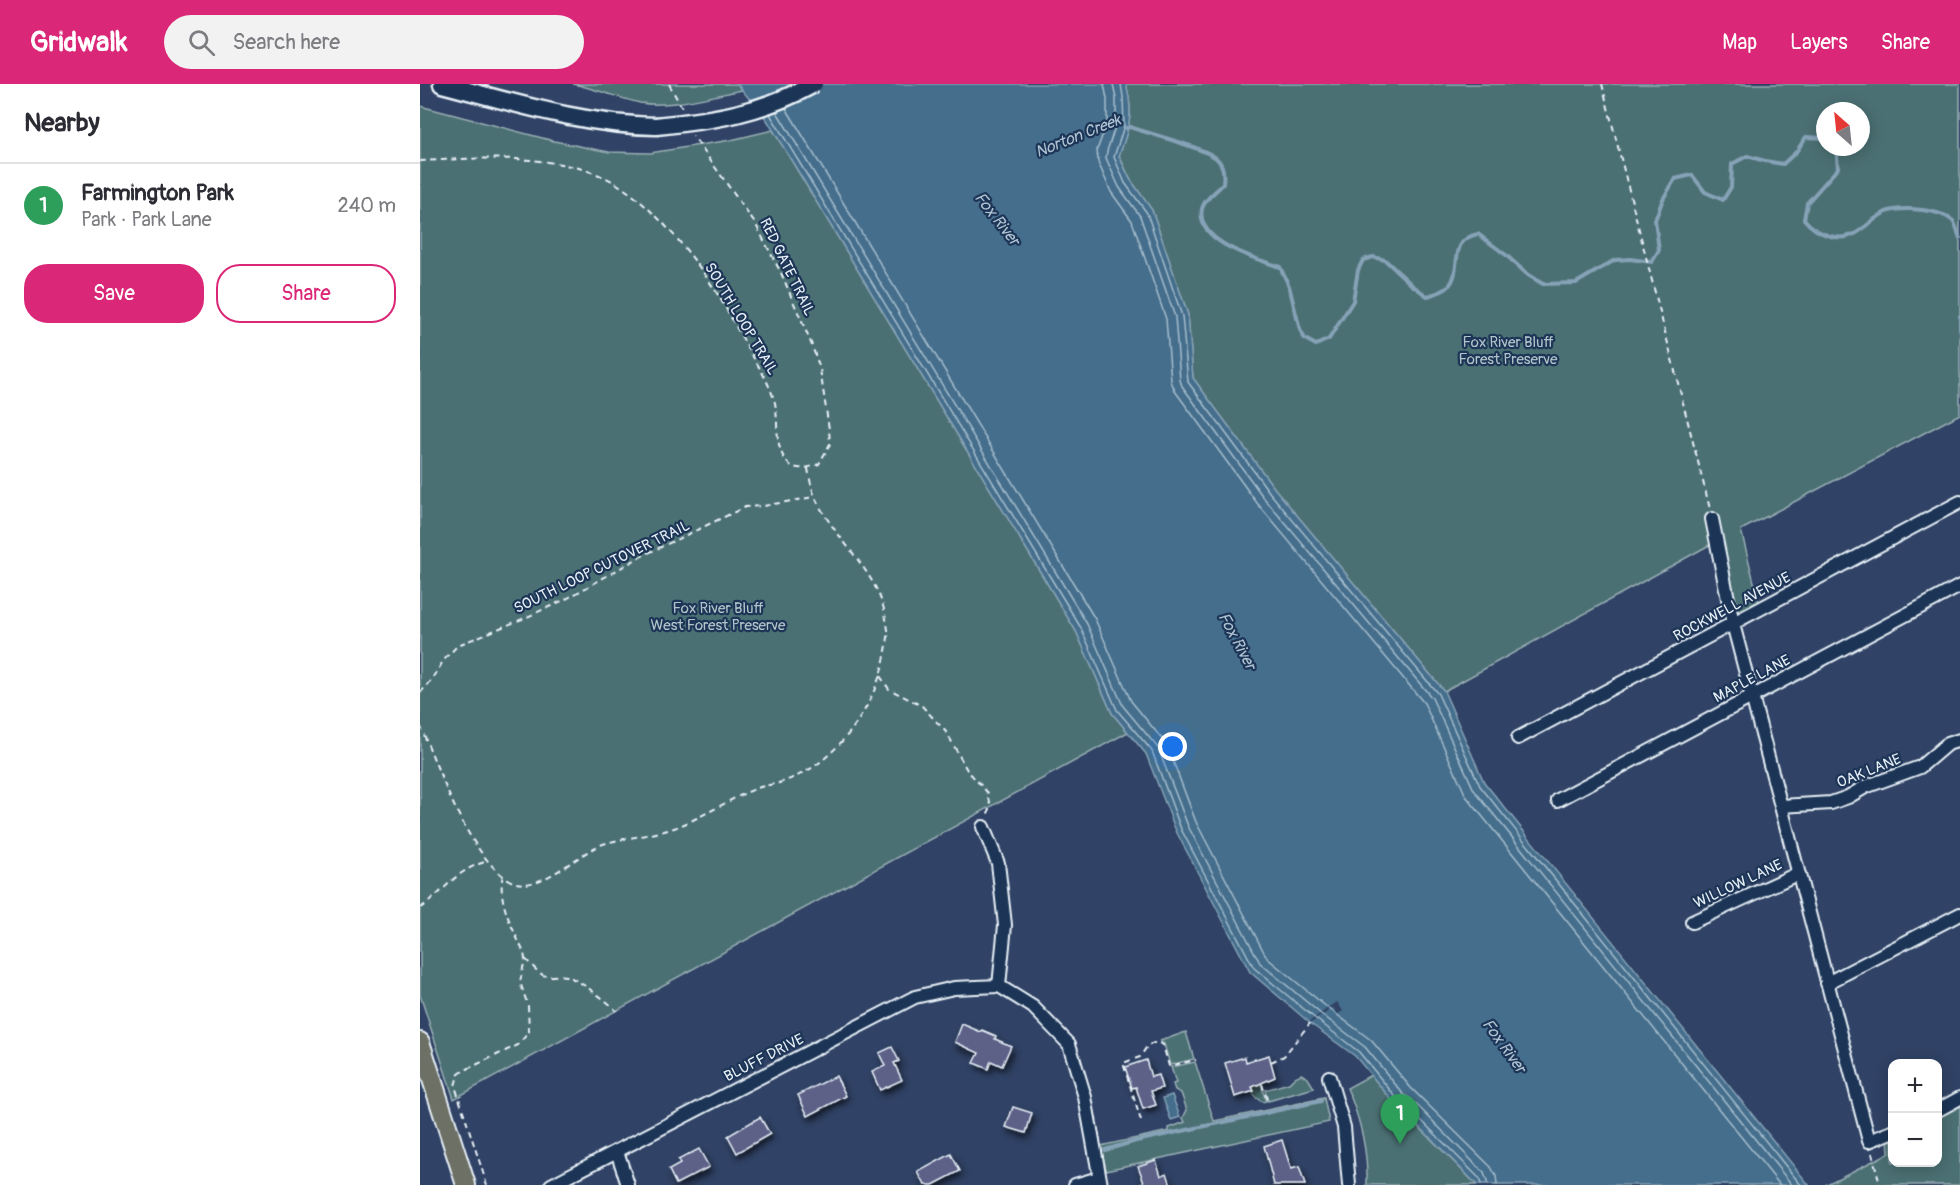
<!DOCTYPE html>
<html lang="en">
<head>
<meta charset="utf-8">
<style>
  body { margin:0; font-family:Pangolin,sans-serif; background:#f2f2f3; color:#2b2b33 }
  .controls { position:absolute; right:18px; bottom:18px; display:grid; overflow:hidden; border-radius:12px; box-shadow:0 3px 15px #0003 }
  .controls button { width:54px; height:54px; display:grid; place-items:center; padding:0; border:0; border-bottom:2px solid #e1e1e2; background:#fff; color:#2b2b33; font:30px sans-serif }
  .compass { position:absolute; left:1396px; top:18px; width:54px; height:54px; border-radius:50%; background:#fff; box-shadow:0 3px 15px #0003; rotate:333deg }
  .you { position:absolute; left:753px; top:663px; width:21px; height:21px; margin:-15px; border:4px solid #fff; border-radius:50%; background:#1a73e8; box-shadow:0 0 0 9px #1a73e833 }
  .badge { display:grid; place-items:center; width:39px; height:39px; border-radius:50%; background:#db2777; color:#fff; font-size:20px; font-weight:700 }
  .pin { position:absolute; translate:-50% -50px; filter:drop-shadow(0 2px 3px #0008) }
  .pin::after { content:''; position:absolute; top:32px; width:21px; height:18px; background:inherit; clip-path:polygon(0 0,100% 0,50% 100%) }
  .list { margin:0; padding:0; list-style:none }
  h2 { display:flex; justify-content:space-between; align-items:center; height:78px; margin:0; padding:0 24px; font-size:26px }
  h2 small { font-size:20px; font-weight:400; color:#7c7c81 }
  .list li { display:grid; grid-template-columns:39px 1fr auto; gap:18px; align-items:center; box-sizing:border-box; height:84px; padding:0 24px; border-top:2px solid #e1e1e2 }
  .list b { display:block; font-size:22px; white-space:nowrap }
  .list p { margin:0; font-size:20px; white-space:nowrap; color:#7c7c81 }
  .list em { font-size:20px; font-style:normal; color:#7c7c81 }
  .actions { display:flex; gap:12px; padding:18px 24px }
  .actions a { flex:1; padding:14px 0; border:2px solid #db2777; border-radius:24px; text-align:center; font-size:21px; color:#db2777 }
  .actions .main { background:#db2777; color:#fff }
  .icon { flex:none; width:33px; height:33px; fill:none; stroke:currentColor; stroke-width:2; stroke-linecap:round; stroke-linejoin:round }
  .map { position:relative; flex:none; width:1540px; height:1101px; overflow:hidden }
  header { display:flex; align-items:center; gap:36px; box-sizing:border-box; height:84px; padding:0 30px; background:#db2777; color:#fff }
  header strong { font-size:28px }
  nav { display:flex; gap:33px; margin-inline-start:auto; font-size:21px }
  .search { width:420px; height:54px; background:#f2f2f3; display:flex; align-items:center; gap:15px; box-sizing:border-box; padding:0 21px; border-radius:33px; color:#7c7c81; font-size:22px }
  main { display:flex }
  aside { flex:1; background:#fff }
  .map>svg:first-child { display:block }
</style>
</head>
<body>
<header>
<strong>Gridwalk</strong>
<div class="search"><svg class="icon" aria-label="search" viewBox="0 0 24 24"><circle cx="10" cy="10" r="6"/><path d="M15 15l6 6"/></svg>Search here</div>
<nav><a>Map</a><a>Layers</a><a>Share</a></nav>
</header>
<main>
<aside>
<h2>Nearby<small></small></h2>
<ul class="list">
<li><span class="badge" style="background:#2e9e5b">1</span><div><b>Farmington Park</b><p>Park · Park Lane</p></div><em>240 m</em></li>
</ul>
<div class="actions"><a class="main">Save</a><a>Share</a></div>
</aside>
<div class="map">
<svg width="1540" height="1101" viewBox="0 0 1540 1101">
  <defs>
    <filter id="shadow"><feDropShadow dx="2.5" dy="4.5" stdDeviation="3" flood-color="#0009"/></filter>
  </defs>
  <rect width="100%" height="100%" fill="#304265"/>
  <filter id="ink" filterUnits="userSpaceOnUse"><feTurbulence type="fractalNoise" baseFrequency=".0167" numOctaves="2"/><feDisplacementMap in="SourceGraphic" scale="12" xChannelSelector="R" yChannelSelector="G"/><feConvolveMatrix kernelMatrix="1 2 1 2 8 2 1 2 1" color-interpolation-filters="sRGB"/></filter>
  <g filter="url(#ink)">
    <!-- green -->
    <g fill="#4b7073" stroke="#9ab0b6" stroke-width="1.5" fill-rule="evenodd">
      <path d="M153,0H317L322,6C291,12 251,24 220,19C198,14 176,5 153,0Z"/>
      <path d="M706,0H1540V330L1321,446L1339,518L1308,534L1293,459L1024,607L855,405L773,294L768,231L732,126L710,95L699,71C709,45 714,29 706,0ZM1405,27H1441V63H1405Z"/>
      <path d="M0,22L134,57L189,68L230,69L311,56L353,46L656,547L692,629L708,648L34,1015L0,911Z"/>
      <path d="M766,948L774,975L750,981L744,960L740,957Z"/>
      <path d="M775,978L794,1037L904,1014L909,1038L686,1086L680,1062L749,1047V1044L765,1038L763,1034L767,1026L761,1009L755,1006L753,1000L756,999L751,983Z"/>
      <path d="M881,990L888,994L894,1004L848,1017L845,1006L869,999L875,993Z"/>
      <path d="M951,991L971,1015L973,1023L981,1025L1057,1101H947C948,1068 940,1034 927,1004Z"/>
      <path d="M841,1001L846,1017L842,1018L835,1013L832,1007H833L832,1003Z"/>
      <path d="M1540,1015V1101H1405L1469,1069L1468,1054L1472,1052V1078H1518V1027Z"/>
    </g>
    <!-- water -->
    <g fill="#446e8c" stroke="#86a2b7" stroke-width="1.5">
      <path d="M317,0H706C714,29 709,45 699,72L710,95L732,126L768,231L773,294L855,405L1024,607L1064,698L1389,1101H1057L982,1025L972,1023L971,1015L935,972L891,940L830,888L756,747L726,670L692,629L656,547L347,36Z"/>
      <path d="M752,1011L760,1033L751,1036L743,1014Z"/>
    </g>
    <!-- pier -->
    <path fill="#304265" d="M917,918L923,927L918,930L913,924L891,939L890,937Z"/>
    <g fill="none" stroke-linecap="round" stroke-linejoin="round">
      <!-- shore -->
      <g stroke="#a6bdcd" stroke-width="1.5">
        <path d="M684,0L687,15V39L677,66L678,78L691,108L712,137L746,235L751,297L755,307L837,419L1004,619L1046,712L1360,1101"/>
        <path d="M693,0L696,14V40L687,67L686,74L699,103L720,132L755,233L760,296L762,302L844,414L1012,614L1054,706L1372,1101"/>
        <path d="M701,0L703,13L704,42L694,73L705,99L727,129L762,232L768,298L850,409L1018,610L1060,702L1381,1101"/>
        <path d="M366,24L675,535L711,617L747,661L776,738L847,874L908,924L951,956L991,1004L1071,1083L1076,1092L1077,1101"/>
        <path d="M357,28L667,540L703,622L738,664L768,742L840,879L901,930L945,963L984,1011L991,1015L1064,1089L1068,1101"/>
        <path d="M350,30L661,544L697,626L732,667L761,745L834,884L896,935L939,968L979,1017L986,1021L1059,1094L1061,1101"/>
      </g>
      <!-- stream -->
      <g stroke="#86a2b7" stroke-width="4">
        <path d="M706,44L710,43C727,49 785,64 796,74C804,81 804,90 803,100C797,107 784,115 782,125C775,159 838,175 860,183L869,202L880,246L885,255L896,261L909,255L933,217L938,186L943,176L953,173L965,176L992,201L1007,212C1014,210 1024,208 1029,202C1043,186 1027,156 1058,150L1086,171L1108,191L1123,200L1156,199L1195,176L1210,175L1232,178L1239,166L1235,136L1243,115L1255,95L1272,91L1285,108L1303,116L1311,103L1312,80L1327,72L1345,77L1363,80L1376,68L1386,53L1405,54"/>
        <path d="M1416,63L1418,84L1387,119L1384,135C1396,150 1420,160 1438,148C1448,142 1458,130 1469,127C1485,123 1520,125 1533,137C1536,141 1538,150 1540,154"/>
        <path d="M1540,232V245"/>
        <path d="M685,1066L716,1057L901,1017"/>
      </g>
    </g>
    <!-- building -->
    <g fill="#5d6187" stroke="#e8f1f8" stroke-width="1.5" filter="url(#shadow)">
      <path d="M542,940L561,948L562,946L576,952L575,955L591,962L582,982L571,977L568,985L554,979L559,969L535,958Z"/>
      <path d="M472,963L479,977L474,979L482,996L460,1006L452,988L465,982L459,969Z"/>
      <path d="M849,971L855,993L832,1003L834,1007L815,1013L805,979L825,973L826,978Z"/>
      <path d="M726,976L731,993L738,991L742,1004L731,1007L736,1021L723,1025L716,1003L712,1004L705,983Z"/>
      <path d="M416,992L426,1012L388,1032L378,1011Z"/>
      <path d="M593,1023L612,1029L606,1049L586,1043Z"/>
      <path d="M340,1033L350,1050L317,1069L308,1052Z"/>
      <path d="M862,1056L871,1085L879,1083L885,1101H854L844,1062Z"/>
      <path d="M279,1065L289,1083L256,1100L249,1086L260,1080L258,1076Z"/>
      <path d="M531,1070L540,1087L513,1101H505L498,1088Z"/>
      <path d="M736,1076L741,1092L747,1089L751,1101H719L724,1098L718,1082Z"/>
    </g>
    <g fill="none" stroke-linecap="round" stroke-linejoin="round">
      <defs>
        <g id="minor">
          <path d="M1292,435L1313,540L1449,1057L1472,1048"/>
          <path d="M1098,654L1540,418"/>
          <path d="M1138,716L1540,502"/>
          <path d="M1361,722L1411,719L1428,713L1445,703L1500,683L1527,660L1540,656"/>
          <path d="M563,743L578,779L585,841L579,902"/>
          <path d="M1272,838L1377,790"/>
          <path d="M1407,899L1540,830"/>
          <path d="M579,902L613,923L649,960L665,1013L681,1101"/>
          <path d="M909,993L924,1043L929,1101"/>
          <path d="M1518,1026L1540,1014"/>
          <path d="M197,1067L208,1101"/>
          <path d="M131,1101L495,913L534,904L579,902"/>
          <path d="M655,1101L679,1094"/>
        </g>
        <path id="secondary" d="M22,0C92,18 163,41 236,42"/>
        <path id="primary" d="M0,958L46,1101"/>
      </defs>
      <!-- minor casing -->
      <use href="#minor" stroke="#e8f1f8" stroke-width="16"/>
      <!-- secondary casing -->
      <use href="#secondary" stroke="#e8f1f8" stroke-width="21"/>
      <!-- primary casing -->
      <use href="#primary" stroke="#e8f1f8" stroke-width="22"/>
      <!-- path -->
      <g stroke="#e8f1f8" stroke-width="2" stroke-dasharray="6 4.5" stroke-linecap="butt">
        <path d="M249,0L262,24"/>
        <path d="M1182,0L1290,425"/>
        <path d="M0,77C58,74 145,68 197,100C234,124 269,166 293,203C306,223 317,245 329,266C339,283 350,300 355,319C359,339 354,360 366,377C374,388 388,384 399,380L410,360L409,345L400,285L391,259L362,191L336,141L273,52"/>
        <path d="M460,592L469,605L502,622L527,649L547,686L568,709L571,723L567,731"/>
        <path d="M0,609L13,595L23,577L38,561L105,534L148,514L220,473L325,423L343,422L394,413"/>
        <path d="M0,641C18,684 48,771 89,796C117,813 157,769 183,760C206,753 231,752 254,744C282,734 307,716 335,705C344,701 353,701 362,698C377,693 393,685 405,674C441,643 463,600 468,553C469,547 467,541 466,535C459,490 421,461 400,423C393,411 390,398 388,384"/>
        <path d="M0,824C27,807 32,787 68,777"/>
        <path d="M105,875C111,880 117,888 123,891C130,894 139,890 146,892C156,894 191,919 196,927"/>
        <path d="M851,978L864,972L890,939"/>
        <path d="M842,1000L848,1020"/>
        <path d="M721,1037L703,979L720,973L728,961L737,958L743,961L749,982L776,976"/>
        <path d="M1452,1069L1460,1101"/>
        <path d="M67,1101L35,1002L38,991L43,987L98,961L109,948L108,922L100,898L105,875L104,869C93,844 77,819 83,790"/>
      </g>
      <!-- minor -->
      <use href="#minor" stroke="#1d3557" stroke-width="12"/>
      <!-- secondary -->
      <use href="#secondary" stroke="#1d3557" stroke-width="16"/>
      <!-- primary -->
      <use href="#primary" stroke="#6c7065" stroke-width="18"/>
      <defs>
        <path id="secondary-bridge" d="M236,42C295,36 341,29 394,0"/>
      </defs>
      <!-- secondary-bridge casing -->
      <use href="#secondary-bridge" stroke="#e8f1f8" stroke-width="21" stroke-linecap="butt"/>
      <!-- secondary-bridge -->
      <use href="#secondary-bridge" stroke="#1d3557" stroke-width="16"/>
    </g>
  </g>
  <g text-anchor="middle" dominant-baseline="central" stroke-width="4.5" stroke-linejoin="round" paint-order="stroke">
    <!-- street labels -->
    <g font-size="15" fill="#e8f1f8" stroke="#1d3557">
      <text transform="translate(367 183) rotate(64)">RED GATE TRAIL</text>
      <text transform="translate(321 235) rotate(59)">SOUTH LOOP TRAIL</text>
      <text transform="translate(182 483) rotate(-26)">SOUTH LOOP CUTOVER TRAIL</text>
      <text transform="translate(1312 523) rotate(-28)">ROCKWELL AVENUE</text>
      <text transform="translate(1332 595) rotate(-28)">MAPLE LANE</text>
      <text transform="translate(1449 687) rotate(-22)">OAK LANE</text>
      <text transform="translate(1318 800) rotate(-25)">WILLOW LANE</text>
      <text transform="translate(344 974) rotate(-27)">BLUFF DRIVE</text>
    </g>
    <!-- park labels -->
    <g font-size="15" fill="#b1c4c9" stroke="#1d3557">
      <text x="1088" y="258">Fox River Bluff<tspan x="1088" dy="17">Forest Preserve</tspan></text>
      <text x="298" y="524">Fox River Bluff<tspan x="298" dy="17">West Forest Preserve</tspan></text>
    </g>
    <!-- water labels -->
    <g font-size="16" font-style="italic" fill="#afc3d2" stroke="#1d3557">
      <text transform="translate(658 52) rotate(-22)">Norton Creek</text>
      <text transform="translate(577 135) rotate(52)">Fox River</text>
      <text transform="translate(817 557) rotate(62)">Fox River</text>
      <text transform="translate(1084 962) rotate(54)">Fox River</text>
    </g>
  </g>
</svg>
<div class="controls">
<button>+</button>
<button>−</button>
</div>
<svg class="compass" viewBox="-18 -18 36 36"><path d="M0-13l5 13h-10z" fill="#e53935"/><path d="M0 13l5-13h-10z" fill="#7c7c81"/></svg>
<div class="you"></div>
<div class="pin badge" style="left:980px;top:1060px;background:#2e9e5b">1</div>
</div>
</main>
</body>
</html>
